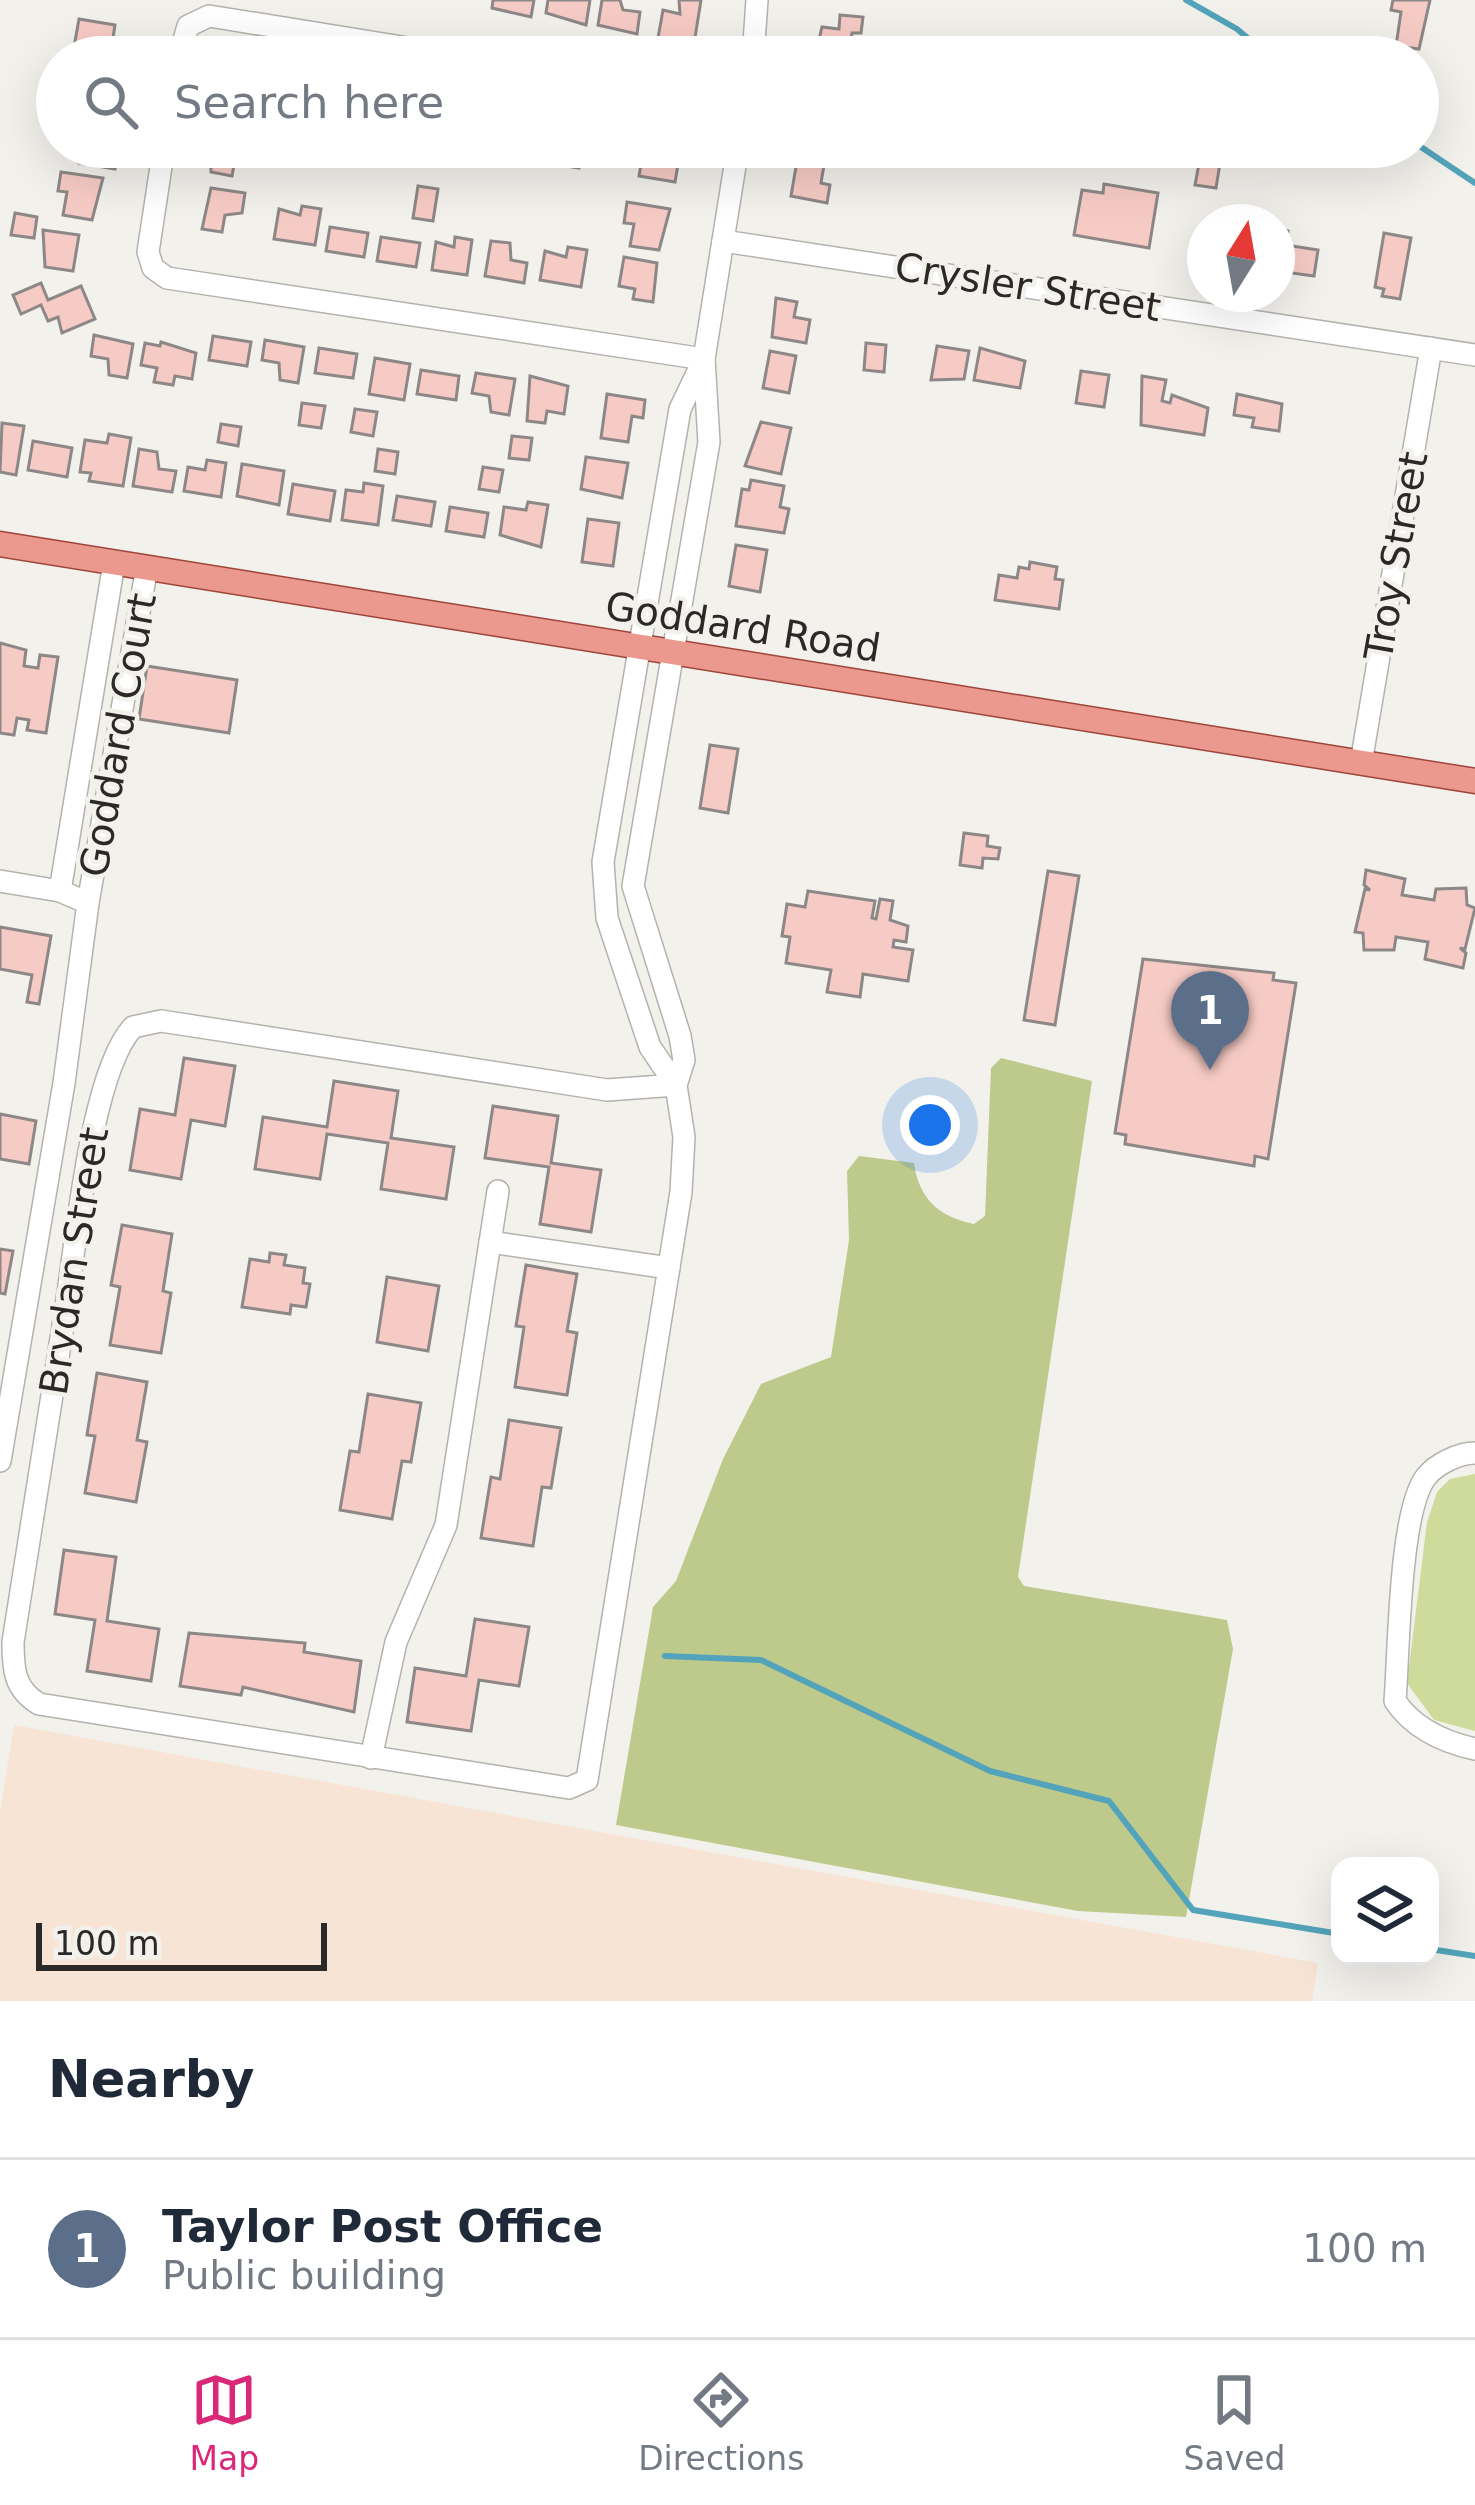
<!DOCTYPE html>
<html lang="en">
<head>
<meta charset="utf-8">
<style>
  body { margin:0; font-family:"DejaVu Sans",sans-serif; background:#f6f6f7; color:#1f2937 }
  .controls { position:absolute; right:36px; bottom:36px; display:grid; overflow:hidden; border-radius:24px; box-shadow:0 12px 48px #0002 }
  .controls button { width:108px; height:108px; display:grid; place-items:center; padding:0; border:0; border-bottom:3px solid #e0e1e3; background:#fff; color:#1f2937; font:60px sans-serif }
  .compass { position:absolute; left:1187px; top:204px; width:108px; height:108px; border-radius:50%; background:#fff; box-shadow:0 12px 48px #0002; rotate:11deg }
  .scale { position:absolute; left:36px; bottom:30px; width:291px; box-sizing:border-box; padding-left:12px; border:6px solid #2a2927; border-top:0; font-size:33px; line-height:42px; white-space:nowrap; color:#2a2927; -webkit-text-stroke:9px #f3f1ec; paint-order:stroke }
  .you { position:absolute; left:930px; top:1125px; width:42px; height:42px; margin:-30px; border:9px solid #fff; border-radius:50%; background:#1a73e8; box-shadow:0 0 0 18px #1a73e833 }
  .badge { display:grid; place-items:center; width:78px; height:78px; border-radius:50%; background:#db2777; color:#fff; font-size:39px; font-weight:700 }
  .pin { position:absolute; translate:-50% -99px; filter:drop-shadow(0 3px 6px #0008) }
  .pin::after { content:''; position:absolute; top:63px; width:42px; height:36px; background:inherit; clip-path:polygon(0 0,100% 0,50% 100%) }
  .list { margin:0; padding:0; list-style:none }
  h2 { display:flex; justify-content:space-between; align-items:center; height:156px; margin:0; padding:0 48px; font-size:51px }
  h2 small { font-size:39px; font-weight:400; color:#747a83 }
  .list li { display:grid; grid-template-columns:78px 1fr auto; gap:36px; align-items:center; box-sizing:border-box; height:180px; padding:0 48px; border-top:3px solid #e0e1e3 }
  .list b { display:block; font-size:45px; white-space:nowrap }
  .list p { margin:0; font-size:39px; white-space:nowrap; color:#747a83 }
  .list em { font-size:39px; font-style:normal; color:#747a83 }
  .icon { flex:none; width:66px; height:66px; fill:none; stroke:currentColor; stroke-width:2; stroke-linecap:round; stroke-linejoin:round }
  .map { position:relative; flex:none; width:1475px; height:2001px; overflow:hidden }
  .search { position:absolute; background:#fff; box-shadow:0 12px 48px #0002; left:36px; right:36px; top:36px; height:132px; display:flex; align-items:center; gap:30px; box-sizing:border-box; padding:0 42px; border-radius:66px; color:#747a83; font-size:45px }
  .sheet { height:336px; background:#fff }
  nav { display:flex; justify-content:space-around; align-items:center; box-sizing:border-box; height:168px; border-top:3px solid #e0e1e3; background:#fff; font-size:33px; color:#747a83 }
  nav a { display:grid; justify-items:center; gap:6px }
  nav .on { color:#db2777 }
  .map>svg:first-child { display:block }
</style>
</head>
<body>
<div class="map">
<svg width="1475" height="2001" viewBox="0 0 1475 2001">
  <rect width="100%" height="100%" fill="#f3f1ec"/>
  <!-- industrial -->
  <path fill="#f7e4d4" d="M14,1725L1318,1963L1312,2001H0V1812Z"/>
  <!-- green -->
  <path fill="#cfdb9b" d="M1475,1474V1731L1434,1720L1407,1683L1427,1522L1437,1492L1450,1479Z"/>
  <!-- forest -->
  <path fill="#beca8b" d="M1001,1058L1092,1081L1018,1577L1024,1586L1227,1620L1233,1649L1186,1917L1078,1911L616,1825L653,1607L676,1581L723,1459L761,1384L831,1357L849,1240L847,1171L859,1156L914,1163C919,1199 939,1217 974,1224L985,1216L991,1068Z"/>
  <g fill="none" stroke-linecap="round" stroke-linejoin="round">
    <!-- stream -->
    <g stroke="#53a3ba" stroke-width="6">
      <path d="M1186,0L1237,29L1270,57"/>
      <path d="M1418,145L1475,183"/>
      <path d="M665,1656L761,1660L990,1771L1109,1801L1193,1910L1340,1934"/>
      <path d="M1430,1949L1475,1956"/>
    </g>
  </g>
  <!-- building -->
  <g fill="#f7cbc5" stroke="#8d8887" stroke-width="3">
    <path d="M493,0H534L531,17L492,8Z"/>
    <path d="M548,0H590L586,25L546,13Z"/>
    <path d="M602,0H620L623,10L640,12L637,34L598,25Z"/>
    <path d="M679,0H701L694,44L658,38L663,10L680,14Z"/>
    <path d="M1393,0H1430L1419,49L1396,46L1401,12L1391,10Z"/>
    <path d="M840,15L863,17L861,33H852L849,55L858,57H815L822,27L839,29Z"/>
    <path d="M79,19L115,25L110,57L82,56L83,48L74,47Z"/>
    <path d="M81,147H122L115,169L79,163Z"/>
    <path d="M210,147H252L249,161L235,159L232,176L211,172Z"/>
    <path d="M562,147H605L603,160L581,156L579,168L559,165Z"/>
    <path d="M644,147H681L675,182L639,176Z"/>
    <path d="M1201,153L1221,157L1216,188L1195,185Z"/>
    <path d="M797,161L824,165L821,183L830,185L827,203L791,196Z"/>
    <path d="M61,172L103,178L92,220L63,215L67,192L58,191Z"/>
    <path d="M1104,184L1158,193L1149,248L1074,235L1082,190L1103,193Z"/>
    <path d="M418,186L438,189L433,221L413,218Z"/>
    <path d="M211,188L245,193L242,213L225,215L222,232L202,229Z"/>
    <path d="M627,202L670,209L659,250L630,246L634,224L624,223Z"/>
    <path d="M302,206L321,209L315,245L274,239L279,209L300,215Z"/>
    <path d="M15,213L37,217L34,238L11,235Z"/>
    <path d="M330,227L368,233L364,257L326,251Z"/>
    <path d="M1277,229L1288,231L1286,245L1318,250L1314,276L1277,271Z"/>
    <path d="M43,230L79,235L73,271L45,267Z"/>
    <path d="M1384,233L1411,238L1400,299L1382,296L1384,289L1375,287Z"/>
    <path d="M381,237L420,243L416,267L377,261Z"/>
    <path d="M455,237L472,240L467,275L432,270L436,242L454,247Z"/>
    <path d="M491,241L510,243L511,260L527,263L524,283L485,276Z"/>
    <path d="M568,247L587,250L581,287L540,280L545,251L566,257Z"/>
    <path d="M624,257L657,263L653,302L633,299L635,289L619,286Z"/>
    <path d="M41,283L48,300L81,286L95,319L62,333L58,317L48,321L41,305L21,314L13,295Z"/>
    <path d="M776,298L797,302L794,317L810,320L806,343L772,337Z"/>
    <path d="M94,335L133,344L127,378L109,375L108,359L91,356Z"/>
    <path d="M213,336L251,342L247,366L209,360Z"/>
    <path d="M265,340L304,347L298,383L280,380L279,363L262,360Z"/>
    <path d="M161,342L196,353L192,379L175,376L173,385L154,382L157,368L141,365L145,343L160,346Z"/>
    <path d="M866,343L886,345L884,372L864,370Z"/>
    <path d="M937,346L969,351L964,379L931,380Z"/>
    <path d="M319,348L357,354L353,378L315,373Z"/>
    <path d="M980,348L1025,361L1020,388L974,380Z"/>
    <path d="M770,351L796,356L789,393L763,388Z"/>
    <path d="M375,358L410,364L404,400L369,394Z"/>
    <path d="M421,370L459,376L456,400L417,394Z"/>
    <path d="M1081,371L1109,375L1104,407L1076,403Z"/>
    <path d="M476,373L515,379L509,415L491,412L489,396L472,393Z"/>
    <path d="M530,376L568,386L564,414L547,411L545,423L527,421Z"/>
    <path d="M1142,376L1166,380L1162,401L1170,403L1172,395L1208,408L1204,435L1141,425Z"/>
    <path d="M607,394L645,400L643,418L632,416L628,442L601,438Z"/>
    <path d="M1237,394L1282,404L1279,431L1252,427L1254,418L1234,415Z"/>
    <path d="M302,403L325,406L321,428L299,425Z"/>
    <path d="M355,409L377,412L373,436L351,432Z"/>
    <path d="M761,422L791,428L781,474L745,466Z"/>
    <path d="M2,423L24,426L16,475L0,472Z"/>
    <path d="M221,424L241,427L238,446L218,442Z"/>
    <path d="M109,434L131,438L123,486L89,481L91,473L80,472L85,440L107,443Z"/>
    <path d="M512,436L532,438L529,460L509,458Z"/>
    <path d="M33,441L72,448L67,477L28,470Z"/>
    <path d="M139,449L157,452L159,469L176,471L172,492L133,486Z"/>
    <path d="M378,449L398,452L395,474L375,471Z"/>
    <path d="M586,457L628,463L622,498L581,489Z"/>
    <path d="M207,460L226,463L221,497L184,491L188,467L205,470Z"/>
    <path d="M242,464L284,471L279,505L237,496Z"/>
    <path d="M483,467L503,470L499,492L479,489Z"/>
    <path d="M751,480L784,486L780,507L789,509L784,533L736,526L742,489L749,490Z"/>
    <path d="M364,483L383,486L378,525L342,520L346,490L363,492Z"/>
    <path d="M293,484L335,491L330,521L288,514Z"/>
    <path d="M397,496L435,502L431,526L393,520Z"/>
    <path d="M528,502L548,505L541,547L500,535L504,507L526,510Z"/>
    <path d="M450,507L488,513L484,537L446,531Z"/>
    <path d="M588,519L619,523L613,566L582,562Z"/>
    <path d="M736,545L767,550L760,592L729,586Z"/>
    <path d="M1030,562L1057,567L1055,579L1063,580L1059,609L995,600L999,575L1017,578L1019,567L1029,569Z"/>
    <path d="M0,643L26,650L24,666L38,668L40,655L58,657L46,733L27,730L29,720L17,718L14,735L0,733Z"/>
    <path d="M147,666L237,680L229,733L139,719Z"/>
    <path d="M710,745L738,749L728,813L700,808Z"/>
    <path d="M964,833L988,836L987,846L1000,848L998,859L983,858L982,868L960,865Z"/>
    <path d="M1366,870L1405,879L1402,895L1434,900L1436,889L1466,888L1467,905L1475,908L1465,949L1460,948L1466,953L1463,968L1425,959L1428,942L1396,937L1394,950H1364L1363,933L1355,932L1365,889L1370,890L1364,885Z"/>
    <path d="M1048,871L1079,876L1055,1025L1024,1020Z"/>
    <path d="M808,891L875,901L872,918L876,919L880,899L893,901L890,920L908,926L906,942L894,940L893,947L913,950L908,981L863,974L860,997L827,992L831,970L786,963L790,937L782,936L787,904L805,907Z"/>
    <path d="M0,927L51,936L39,1004L27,1002L32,975L0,969Z"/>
    <path d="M1143,959L1274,973L1273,980L1296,983L1268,1159L1255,1156L1254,1166L1125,1144L1126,1135L1115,1133Z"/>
    <path d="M184,1058L235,1066L225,1126L191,1120L181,1179L130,1170L140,1109L175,1115Z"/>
    <path d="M334,1081L398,1091L391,1138L454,1147L446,1199L381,1189L388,1143L327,1134L320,1179L255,1169L263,1117L327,1127Z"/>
    <path d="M493,1106L558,1116L551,1163L601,1170L591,1232L540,1224L549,1167L485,1158Z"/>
    <path d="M0,1114L36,1121L29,1164L0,1159Z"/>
    <path d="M122,1225L172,1234L163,1291L171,1293L161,1353L110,1345L120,1287L111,1285Z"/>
    <path d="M0,1249L13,1251L5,1294L0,1293Z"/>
    <path d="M270,1253L286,1255L284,1265L305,1268L303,1283L310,1284L306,1307L291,1305L290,1314L242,1307L250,1259L269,1262Z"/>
    <path d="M526,1265L577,1274L567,1331L577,1333L567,1395L515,1387L524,1327L516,1326Z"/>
    <path d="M387,1277L439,1286L428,1351L377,1342Z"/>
    <path d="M97,1373L147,1382L137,1440L147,1442L136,1502L85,1493L95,1436L87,1435Z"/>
    <path d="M368,1394L421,1403L411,1462L402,1461L392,1519L340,1510L350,1451L359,1452Z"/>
    <path d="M509,1420L561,1428L551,1488L542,1487L533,1546L481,1538L491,1477L500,1479Z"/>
    <path d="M64,1550L116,1557L107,1621L159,1629L151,1681L87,1671L95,1620L55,1614Z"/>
    <path d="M475,1619L529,1627L519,1686L479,1680L471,1731L407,1722L415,1668L466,1676Z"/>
    <path d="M189,1633L305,1643L304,1652L361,1661L354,1712L243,1687L241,1695L180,1686Z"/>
  </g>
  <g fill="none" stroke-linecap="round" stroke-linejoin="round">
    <defs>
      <g id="minor">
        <path d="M179,57L188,26L209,16L464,57"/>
        <path d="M753,57L757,0"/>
        <path d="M164,147L148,252L153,268L167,278L704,359"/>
        <path d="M723,241L1475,355"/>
        <path d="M1361,763L1431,348"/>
        <path d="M0,881L60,891L88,903L64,1083L0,1461"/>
        <path d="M60,891L114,563"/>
        <path d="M88,903L147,567"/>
        <path d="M676,1085L607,1090L161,1021L133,1027C90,1074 76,1246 65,1313C48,1423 31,1533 13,1642C13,1669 14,1689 39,1704L569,1788L587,1780L681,1192L684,1137L676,1085L650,1047L607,918L603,862L680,409L704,359"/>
        <path d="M676,1085L684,1060L680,1036L633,886L709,442L704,359L738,147"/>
        <path d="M490,1242L669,1268"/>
        <path d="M1475,1453C1459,1453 1436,1464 1426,1477C1399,1512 1399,1653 1395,1701C1414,1729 1443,1742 1475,1749"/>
        <path d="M371,1758L396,1642L446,1525L498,1191"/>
      </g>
      <path id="major" d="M0,544L1475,781"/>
    </defs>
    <!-- minor casing -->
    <use href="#minor" stroke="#b4b2ad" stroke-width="24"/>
    <!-- major casing -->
    <use href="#major" stroke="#9f4439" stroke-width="27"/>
    <!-- minor -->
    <use href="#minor" stroke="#fff" stroke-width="21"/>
    <!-- major -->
    <use href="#major" stroke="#eb988e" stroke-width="24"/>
  </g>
  <g text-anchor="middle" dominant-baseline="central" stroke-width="9" stroke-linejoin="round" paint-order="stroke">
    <!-- street labels -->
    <g font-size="39" fill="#2a2927" stroke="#f3f1ec">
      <text transform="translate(1028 287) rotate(9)">Crysler Street</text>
      <text transform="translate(1396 556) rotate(-80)">Troy Street</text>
      <text transform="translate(743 627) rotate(9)">Goddard Road</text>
      <text transform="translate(118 735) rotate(-80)">Goddard Court</text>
      <text transform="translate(74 1261) rotate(-81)">Brydan Street</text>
    </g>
  </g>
</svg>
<div class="controls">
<button><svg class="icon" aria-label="layers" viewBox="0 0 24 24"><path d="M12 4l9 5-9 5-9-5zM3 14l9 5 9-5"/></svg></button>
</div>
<svg class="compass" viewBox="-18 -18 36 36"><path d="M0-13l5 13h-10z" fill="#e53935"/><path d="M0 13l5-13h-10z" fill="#747a83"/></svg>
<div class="scale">100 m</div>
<div class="you"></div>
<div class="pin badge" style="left:1210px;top:1070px;background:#5c6f8a">1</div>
<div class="search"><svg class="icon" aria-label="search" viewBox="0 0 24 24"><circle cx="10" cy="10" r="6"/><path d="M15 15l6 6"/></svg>Search here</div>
</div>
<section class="sheet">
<h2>Nearby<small></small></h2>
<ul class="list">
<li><span class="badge" style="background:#5c6f8a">1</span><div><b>Taylor Post Office</b><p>Public building</p></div><em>100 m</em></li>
</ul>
</section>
<nav>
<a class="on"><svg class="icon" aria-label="map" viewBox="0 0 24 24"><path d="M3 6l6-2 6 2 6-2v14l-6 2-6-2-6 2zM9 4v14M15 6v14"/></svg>Map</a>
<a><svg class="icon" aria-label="directions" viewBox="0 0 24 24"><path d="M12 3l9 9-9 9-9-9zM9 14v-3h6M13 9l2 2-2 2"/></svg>Directions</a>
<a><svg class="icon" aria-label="saved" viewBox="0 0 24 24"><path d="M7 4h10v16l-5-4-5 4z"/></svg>Saved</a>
</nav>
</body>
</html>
